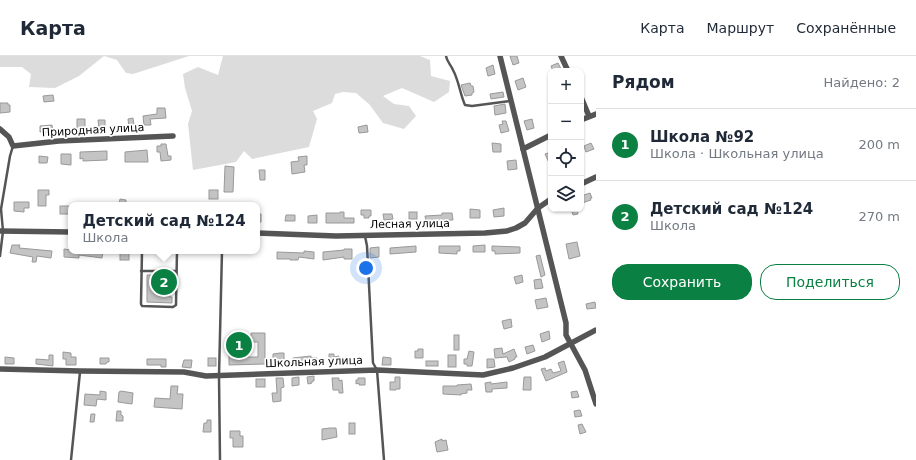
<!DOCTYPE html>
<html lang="ru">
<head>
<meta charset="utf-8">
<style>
  body { margin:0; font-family:"DejaVu Sans",sans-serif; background:#f6f6f7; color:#1f2937 }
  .controls { position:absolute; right:12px; top:12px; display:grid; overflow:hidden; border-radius:8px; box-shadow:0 1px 3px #0004 }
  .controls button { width:36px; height:36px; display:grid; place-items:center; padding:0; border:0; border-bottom:1px solid #e0e1e3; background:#fff; color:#1f2937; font:20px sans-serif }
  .you { position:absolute; left:366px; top:212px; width:14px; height:14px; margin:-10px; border:3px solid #fff; border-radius:50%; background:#1a73e8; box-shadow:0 0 0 6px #1a73e833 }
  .badge { display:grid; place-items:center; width:26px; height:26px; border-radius:50%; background:#0b8043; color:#fff; font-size:13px; font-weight:700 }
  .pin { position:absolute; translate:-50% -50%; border:2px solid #fff; box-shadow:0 1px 4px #0006 }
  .popup { position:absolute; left:68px; top:146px; width:192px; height:52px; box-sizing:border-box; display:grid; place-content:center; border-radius:8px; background:#fff; filter:drop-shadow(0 1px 3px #0005); font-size:13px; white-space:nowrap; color:#747a83 }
  .popup b { font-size:15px; color:#1f2937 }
  .popup::after { content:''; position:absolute; left:50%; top:100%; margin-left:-8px; border:8px solid transparent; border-top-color:#fff }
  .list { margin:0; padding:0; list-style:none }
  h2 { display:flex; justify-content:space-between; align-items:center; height:52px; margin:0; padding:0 16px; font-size:17px }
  h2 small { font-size:13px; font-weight:400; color:#747a83 }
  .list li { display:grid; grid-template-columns:26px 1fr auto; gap:12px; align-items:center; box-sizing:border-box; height:72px; padding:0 16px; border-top:1px solid #e0e1e3 }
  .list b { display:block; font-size:15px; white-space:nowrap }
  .list p { margin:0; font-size:13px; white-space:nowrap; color:#747a83 }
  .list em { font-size:13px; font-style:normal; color:#747a83 }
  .actions { display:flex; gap:8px; padding:12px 16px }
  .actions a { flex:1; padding:9px 0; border:1px solid #0b8043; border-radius:16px; text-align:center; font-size:14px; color:#0b8043 }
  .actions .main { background:#0b8043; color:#fff }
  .icon { flex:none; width:22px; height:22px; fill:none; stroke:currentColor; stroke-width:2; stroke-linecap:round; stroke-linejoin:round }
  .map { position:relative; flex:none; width:596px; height:404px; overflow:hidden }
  header { display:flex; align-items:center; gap:24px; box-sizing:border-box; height:56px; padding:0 20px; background:#fff; border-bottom:1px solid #e0e1e3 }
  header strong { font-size:19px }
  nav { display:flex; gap:22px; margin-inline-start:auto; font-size:14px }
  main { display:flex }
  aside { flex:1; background:#fff }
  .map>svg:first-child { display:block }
</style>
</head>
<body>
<header>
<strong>Карта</strong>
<nav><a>Карта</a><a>Маршрут</a><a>Сохранённые</a></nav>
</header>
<main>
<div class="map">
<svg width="596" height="404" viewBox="0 0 596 404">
  <rect width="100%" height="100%" fill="#fff"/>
  <!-- green -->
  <g fill="#dcdcdc">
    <path d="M0,0H189L133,18L126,17L117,4L104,0L79,20L55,32L29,31L31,18L22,11H0Z"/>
    <path d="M223,0H420L430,4L431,20L450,25L449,36L434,46L402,32L383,40L394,48L409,50L416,60L404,73L383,67L369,48L356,37L343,36L335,38L332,47L313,55L317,63L309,91L252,103L244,95L236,106L193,114L188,68L192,55L185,32L183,18L198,11L218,19Z"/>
  </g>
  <!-- building -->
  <g fill="#c4c4c4" stroke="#999">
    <path d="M510,0H517L519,7L513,9Z"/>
    <path d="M558,7L561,13L553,15L551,10Z"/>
    <path d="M493,9L495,18L488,20L486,12Z"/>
    <path d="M523,22L526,31L518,34L515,25Z"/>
    <path d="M470,27L471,30H473L474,36L472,37V39L465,40L461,29Z"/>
    <path d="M503,36L504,41L491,43L490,38Z"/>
    <path d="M53,39L54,45L44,46L43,40Z"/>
    <path d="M0,47H8V49H10V56L0,57Z"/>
    <path d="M505,48L506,57L495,59L494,50Z"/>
    <path d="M157,52H165L166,62L150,63L151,69H144L143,60L157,58Z"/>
    <path d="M133,62L134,70L129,71L128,63Z"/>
    <path d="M77,63H85V73L77,74Z"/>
    <path d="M532,63L534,72L527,74L524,65Z"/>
    <path d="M98,64H105V72L99,73Z"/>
    <path d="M502,65H506L509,75L501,77L499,69L503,68Z"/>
    <path d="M52,69L53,77H45V75L40,76V70Z"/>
    <path d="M367,69L368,76L359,77L358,71Z"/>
    <path d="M492,87L501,88V96H493Z"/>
    <path d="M591,87L594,93L586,96L584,90Z"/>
    <path d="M161,88H166L168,100H171V104L161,105L160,96H157V90H161Z"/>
    <path d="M147,94L148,106H125V96Z"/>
    <path d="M107,95V104L83,105V102L80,103V96Z"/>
    <path d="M551,96V111L545,98Z"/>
    <path d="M61,98H71V109L61,108Z"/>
    <path d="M39,100L48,101L47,107H39Z"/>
    <path d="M307,100V109H304L305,116L292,118L291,106L299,105L298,101Z"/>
    <path d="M516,104L517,113L508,114L507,105Z"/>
    <path d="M225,110L234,111L233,136H224Z"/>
    <path d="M259,114H265V124H260Z"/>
    <path d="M38,134H49V139H46V150H38Z"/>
    <rect x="209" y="134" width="9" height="9"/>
    <path d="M590,137L592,142H590L591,144L582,147L581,140Z"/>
    <path d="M120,143L126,144V149H119Z"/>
    <path d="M14,146H29V152H24V156L14,155Z"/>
    <rect x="60" y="150" width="9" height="8"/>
    <path d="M504,152V160L494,161L493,154Z"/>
    <path d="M470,153L480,154V162H470Z"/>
    <path d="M571,153H577L578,158L573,159Z"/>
    <path d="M361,154H371V160H369V162H364V159H361Z"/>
    <path d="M340,156H344V162H354V167H326V157H340Z"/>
    <rect x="409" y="156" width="8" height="7"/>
    <path d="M442,157H452L453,164L426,165L425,160L442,159Z"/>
    <path d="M257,158H261V166L257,167Z"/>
    <path d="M383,158H392L393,163L384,164Z"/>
    <path d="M286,159H295V165H285Z"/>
    <path d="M317,159V167H308V160Z"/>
    <path d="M577,186L580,200L569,203L566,188Z"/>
    <path d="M12,189H20L19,192L52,195L51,202L37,200L36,206H32L33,201L10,197Z"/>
    <path d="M485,189V196H473V190Z"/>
    <path d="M416,190V196L390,198V192Z"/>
    <path d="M439,190H460V195H457V198L439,197Z"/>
    <path d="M492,190L520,191V197L495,198V195H492Z"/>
    <path d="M379,191V201L370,202V192Z"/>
    <path d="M64,193L71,194V195H103L102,202L79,199V202L64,201Z"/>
    <path d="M344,193H352V203H344V201L323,204V196L344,194Z"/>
    <path d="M304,195L314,196V203L299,201L298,204H290V203H277V196L304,197Z"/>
    <rect x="120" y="196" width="9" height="8"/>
    <path d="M540,199L545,219L541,221L536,200Z"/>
    <path d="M147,219H173L172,225L170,226V241H172V247L147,246Z"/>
    <path d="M522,219L523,226L516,228L514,221Z"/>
    <path d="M541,223L543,232L535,233L534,224Z"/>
    <path d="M546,242L548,251L537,253L535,244Z"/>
    <path d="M595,246L596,252L587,253L586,248Z"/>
    <path d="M511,263L512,271L504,273L502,265Z"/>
    <path d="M549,275L550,283L542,286L540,278Z"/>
    <path d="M251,277H265V308L229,309V278H237V301H258V286H251Z"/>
    <rect x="454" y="279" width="5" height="15"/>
    <path d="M533,289L535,295L527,298L525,291Z"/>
    <path d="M502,292L503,298L514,293L517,301H515V303L509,306L507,301L495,302L494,293Z"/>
    <path d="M418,293H423V302H415V295H418Z"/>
    <path d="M469,295L474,296L472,310H467V308H464V303H467Z"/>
    <path d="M63,296L71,297V301H76V309H66V303H63Z"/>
    <path d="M280,297H284V306L273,307V298Z"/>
    <path d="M329,298H334V301L339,300V307H329Z"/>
    <path d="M49,299H53V310L36,308V303L49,304Z"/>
    <rect x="448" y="299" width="8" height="12"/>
    <path d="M311,300V302H317V308L293,309V302Z"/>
    <path d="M5,301L14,302V308H5Z"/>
    <path d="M383,301L391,302V309H382Z"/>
    <path d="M100,302H109V306H107L106,308H100Z"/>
    <rect x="208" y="302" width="8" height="8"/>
    <rect x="350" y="302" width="10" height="5"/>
    <path d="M147,303H166V311H161V309H147Z"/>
    <path d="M487,303H494L495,311L487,312Z"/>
    <path d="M184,304H192L191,312L182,311Z"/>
    <rect x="426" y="305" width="12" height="5"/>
    <path d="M564,305L567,316L546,325L541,313L545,312L546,315L551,313L553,317L561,315L558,307Z"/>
    <path d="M314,320V325H312V327L308,328L307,321Z"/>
    <path d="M299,321V329L292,330V322Z"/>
    <path d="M395,321H400V333H396V334H390V326H395Z"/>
    <path d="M524,321H531V334H523Z"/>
    <path d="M276,322H283L284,331L281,332V345L273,346L272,337H277Z"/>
    <path d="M332,322H339V325L342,324L343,337H339V334H333Z"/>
    <path d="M358,322H365V329H359V327L356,328V324H358Z"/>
    <rect x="256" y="323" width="9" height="8"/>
    <path d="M491,326V328L507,326V332L492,333V336H486L485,327Z"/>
    <path d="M471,328L472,334H467V337L461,338V339L443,338V330H457V329Z"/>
    <path d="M171,330H178L177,338H183L182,353L154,351L155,342L170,343Z"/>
    <path d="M100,335L106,336V344L97,343L96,350L84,349L85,338L100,339Z"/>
    <path d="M121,335L133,337L132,348L118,346L119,336Z"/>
    <path d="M577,335L579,341L572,342L571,336Z"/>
    <path d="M580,354L582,360L575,361L574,355Z"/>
    <path d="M117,355H121V359L123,360V365H116Z"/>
    <path d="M91,358H95L94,366H90Z"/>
    <path d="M207,364H211V376H203L204,367H207Z"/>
    <rect x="349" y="367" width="6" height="11"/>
    <path d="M582,368L586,376L580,378L578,369Z"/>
    <path d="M330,372H336L337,381L322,384V373Z"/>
    <path d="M230,375H240V380H243V391H233V382H230Z"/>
    <path d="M442,383V385L446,384L448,394L437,396L435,386Z"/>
  </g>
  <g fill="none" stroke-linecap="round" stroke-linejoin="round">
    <!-- service -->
    <g stroke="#555" stroke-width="2.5">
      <path d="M446,0C447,6 451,9 453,14C459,25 460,38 465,49L472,50L510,45"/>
      <path d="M365,180L367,190L373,307L377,314L384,404"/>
      <path d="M142,195L141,248L142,250L173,251L176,249L177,195"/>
      <path d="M0,200L3,175L1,153L10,100L13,90"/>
      <path d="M141,215H176"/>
      <path d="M71,404L80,316"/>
      <path d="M220,404L219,320L222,195"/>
    </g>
    <!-- minor -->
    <g stroke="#555" stroke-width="5.5">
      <path d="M500,0L566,267V279L585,314L596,348"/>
      <path d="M561,0L568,15"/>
      <path d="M581,41L589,60"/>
      <path d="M581,64L596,58"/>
      <path d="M0,73L9,81L13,90L59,85L173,80"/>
      <path d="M523,93L551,79"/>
      <path d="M581,128L596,121"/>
      <path d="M0,175L71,176"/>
      <path d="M257,177L336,180L485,177L507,175L516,172L525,167L538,152L551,143"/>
      <path d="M0,313L80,315L184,316L206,320L377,314L483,319L513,312L545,301L596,274"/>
    </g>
  </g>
  <g text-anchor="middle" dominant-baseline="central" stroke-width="3.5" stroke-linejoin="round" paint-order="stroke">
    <!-- street labels -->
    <g font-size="11" fill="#000" stroke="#fff">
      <text transform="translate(93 74) rotate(-3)">Природная улица</text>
      <text transform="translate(410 168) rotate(-1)">Лесная улица</text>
      <text transform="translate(314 306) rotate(-2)">Школьная улица</text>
    </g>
  </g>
</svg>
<div class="controls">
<button>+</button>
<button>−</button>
<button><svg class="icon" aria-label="locate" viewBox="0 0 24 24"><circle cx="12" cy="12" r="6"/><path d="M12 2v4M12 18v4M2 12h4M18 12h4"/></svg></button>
<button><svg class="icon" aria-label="layers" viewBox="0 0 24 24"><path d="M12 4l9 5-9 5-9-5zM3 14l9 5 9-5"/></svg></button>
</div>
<div class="you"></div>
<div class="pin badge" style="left:239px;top:289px">1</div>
<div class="pin badge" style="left:164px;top:226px">2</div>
<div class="popup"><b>Детский сад №124</b>Школа</div>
</div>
<aside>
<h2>Рядом<small>Найдено: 2</small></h2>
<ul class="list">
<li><span class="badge">1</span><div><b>Школа №92</b><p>Школа · Школьная улица</p></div><em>200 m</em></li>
<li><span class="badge">2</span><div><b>Детский сад №124</b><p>Школа</p></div><em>270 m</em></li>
</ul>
<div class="actions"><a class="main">Сохранить</a><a>Поделиться</a></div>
</aside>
</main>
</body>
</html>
